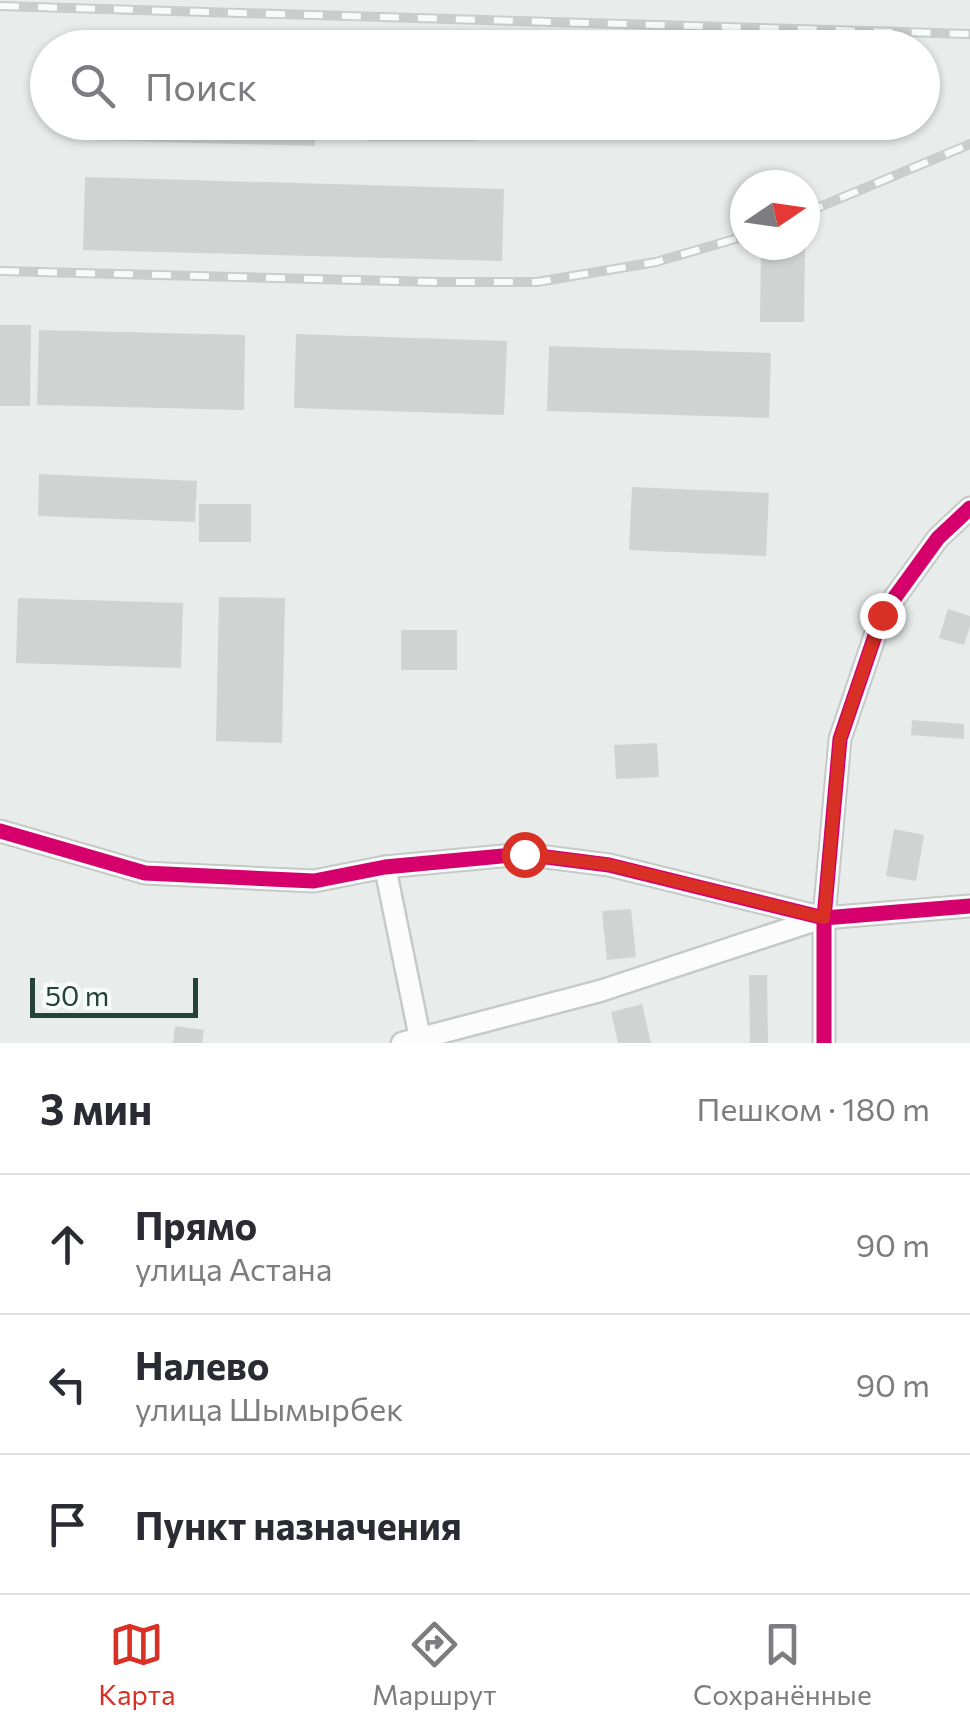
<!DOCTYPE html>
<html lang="ru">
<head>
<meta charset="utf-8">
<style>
  body { margin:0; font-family:Commissioner,sans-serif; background:#f7f7f7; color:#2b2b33 }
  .compass { position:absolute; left:730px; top:170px; width:90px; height:90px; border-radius:50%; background:#fff; box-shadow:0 2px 8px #0004; rotate:77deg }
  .scale { position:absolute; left:30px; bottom:25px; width:168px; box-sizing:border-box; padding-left:10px; border:5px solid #24423a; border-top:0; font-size:28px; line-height:35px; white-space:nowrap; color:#24423a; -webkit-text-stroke:8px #f7fbf9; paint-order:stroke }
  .stop { position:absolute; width:30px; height:30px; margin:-22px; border:8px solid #d93025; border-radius:50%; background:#fff }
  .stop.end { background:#d93025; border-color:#fff; box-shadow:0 2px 10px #0008 }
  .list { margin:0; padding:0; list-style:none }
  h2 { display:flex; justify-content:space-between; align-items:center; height:130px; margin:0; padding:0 40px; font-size:42px }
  h2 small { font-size:32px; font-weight:400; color:#7c7c81 }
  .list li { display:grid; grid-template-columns:65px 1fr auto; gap:30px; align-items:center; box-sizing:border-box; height:140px; padding:0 40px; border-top:2px solid #e1e1e2 }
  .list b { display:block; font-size:38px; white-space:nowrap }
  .list p { margin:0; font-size:32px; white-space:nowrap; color:#7c7c81 }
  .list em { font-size:32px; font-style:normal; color:#7c7c81 }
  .icon { flex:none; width:55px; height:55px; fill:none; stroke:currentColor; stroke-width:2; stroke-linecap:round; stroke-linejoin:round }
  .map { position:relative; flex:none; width:970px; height:1043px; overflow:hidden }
  .search { position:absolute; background:#fff; box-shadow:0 2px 8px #0004; left:30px; right:30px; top:30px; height:110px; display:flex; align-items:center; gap:25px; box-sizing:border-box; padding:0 35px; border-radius:55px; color:#7c7c81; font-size:38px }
  .sheet { height:550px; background:#fff }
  nav { display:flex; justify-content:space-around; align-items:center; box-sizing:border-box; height:140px; border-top:2px solid #e1e1e2; background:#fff; font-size:28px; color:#7c7c81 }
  nav a { display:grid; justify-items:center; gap:5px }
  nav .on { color:#d93025 }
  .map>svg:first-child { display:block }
</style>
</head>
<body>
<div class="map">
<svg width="970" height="1043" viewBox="0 0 970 1043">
  <rect width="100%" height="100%" fill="#e8edeb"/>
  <!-- building -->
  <g fill="#cfd4d2">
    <path d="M91,122H315V146L90,140Z"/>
    <rect x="367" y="122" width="109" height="19"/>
    <path d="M85,177L504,189L502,261L83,250Z"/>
    <path d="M761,245H805L804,322H760Z"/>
    <path d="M0,325H31L30,406H0Z"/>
    <path d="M39,330L245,335L244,410L37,405Z"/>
    <path d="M296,334L507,341L504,415L294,408Z"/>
    <path d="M549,346L771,353L769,418L547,411Z"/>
    <path d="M39,474L197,481L195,522L38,516Z"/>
    <path d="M632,487L769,493L766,556L629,550Z"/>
    <rect x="199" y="504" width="52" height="38"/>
    <path d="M219,597L285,598L282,743L216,741Z"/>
    <path d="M18,598L183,603L181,668L16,663Z"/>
    <path d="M948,609L970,616V626L964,645L939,638Z"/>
    <rect x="401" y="630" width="56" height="40"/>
    <path d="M912,720L964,724V739L911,735Z"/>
    <path d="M657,743L659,777L616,779L614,745Z"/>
    <path d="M894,829L924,835L916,881L886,876Z"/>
    <path d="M631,909L636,957L607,960L602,911Z"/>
    <path d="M749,975H767L768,1043H750Z"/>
    <path d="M642,1004L651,1043H618L611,1012Z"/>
    <path d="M175,1026L204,1030L202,1043H173Z"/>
  </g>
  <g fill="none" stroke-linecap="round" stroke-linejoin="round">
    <defs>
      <g id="street">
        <path d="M0,831L145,873L314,881L385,867L523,854L609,865L824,918L970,906"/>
        <path d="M385,867L420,1038"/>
        <path d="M402,1043L600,991L822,918"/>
        <path d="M824,1043V918L840,739L882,615L938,538L970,508"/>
      </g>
    </defs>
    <!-- street casing -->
    <use href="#street" stroke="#c5cac8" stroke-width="25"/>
    <!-- street -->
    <use href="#street" stroke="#fcfcfc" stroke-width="20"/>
    <defs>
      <g id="rail">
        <path d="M0,6L970,34"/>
        <path d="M805,213L970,144"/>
        <path d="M0,271L436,282H537L656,262L745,236"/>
      </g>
    </defs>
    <!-- rail casing -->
    <use href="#rail" stroke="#c9cdcc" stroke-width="10"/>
    <!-- rail -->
    <use href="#rail" stroke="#f7fbf9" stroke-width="6" stroke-dasharray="19" stroke-linecap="butt"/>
    <defs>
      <g id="cycleway">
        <path d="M0,831L145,873L314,881L385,867L523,854L609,865L824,918L970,906"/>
        <path d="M824,1043V918L840,739L882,615L938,538L970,508"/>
      </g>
    </defs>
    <!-- cycleway casing -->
    <use href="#cycleway" stroke="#f7fbf9" stroke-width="21"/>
    <!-- cycleway -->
    <use href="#cycleway" stroke="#d6006c" stroke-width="15"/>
  </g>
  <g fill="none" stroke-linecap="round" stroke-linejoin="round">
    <!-- route -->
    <path stroke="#d93025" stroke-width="12" d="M524,854L610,865L824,918L840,739L882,615"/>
  </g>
</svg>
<svg class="compass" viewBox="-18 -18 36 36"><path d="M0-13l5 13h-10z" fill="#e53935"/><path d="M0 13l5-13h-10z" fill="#7c7c81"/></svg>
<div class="scale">50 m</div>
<div class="stop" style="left:524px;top:854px"></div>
<div class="stop end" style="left:882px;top:615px"></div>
<div class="search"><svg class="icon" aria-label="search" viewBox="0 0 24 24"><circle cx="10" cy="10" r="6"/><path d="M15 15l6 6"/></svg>Поиск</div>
</div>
<section class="sheet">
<h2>3 мин<small>Пешком · 180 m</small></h2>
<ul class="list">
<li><svg class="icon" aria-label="ahead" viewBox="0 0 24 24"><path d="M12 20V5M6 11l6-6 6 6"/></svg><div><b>Прямо</b><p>улица Астана</p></div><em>90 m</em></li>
<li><svg class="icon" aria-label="left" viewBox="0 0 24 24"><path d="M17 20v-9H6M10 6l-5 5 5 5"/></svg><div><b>Налево</b><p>улица Шымырбек</p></div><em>90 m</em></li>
<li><svg class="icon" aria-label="arrive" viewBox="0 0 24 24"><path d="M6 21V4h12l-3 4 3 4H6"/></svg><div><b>Пункт назначения</b></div></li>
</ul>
</section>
<nav>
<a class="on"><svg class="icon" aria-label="map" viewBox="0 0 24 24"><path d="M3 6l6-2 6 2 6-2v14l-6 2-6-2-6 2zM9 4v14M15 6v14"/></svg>Карта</a>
<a><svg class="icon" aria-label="directions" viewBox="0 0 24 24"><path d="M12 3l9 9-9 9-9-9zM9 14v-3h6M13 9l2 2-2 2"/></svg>Маршрут</a>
<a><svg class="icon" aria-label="saved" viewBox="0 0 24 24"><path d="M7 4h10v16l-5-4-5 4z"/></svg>Сохранённые</a>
</nav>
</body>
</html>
